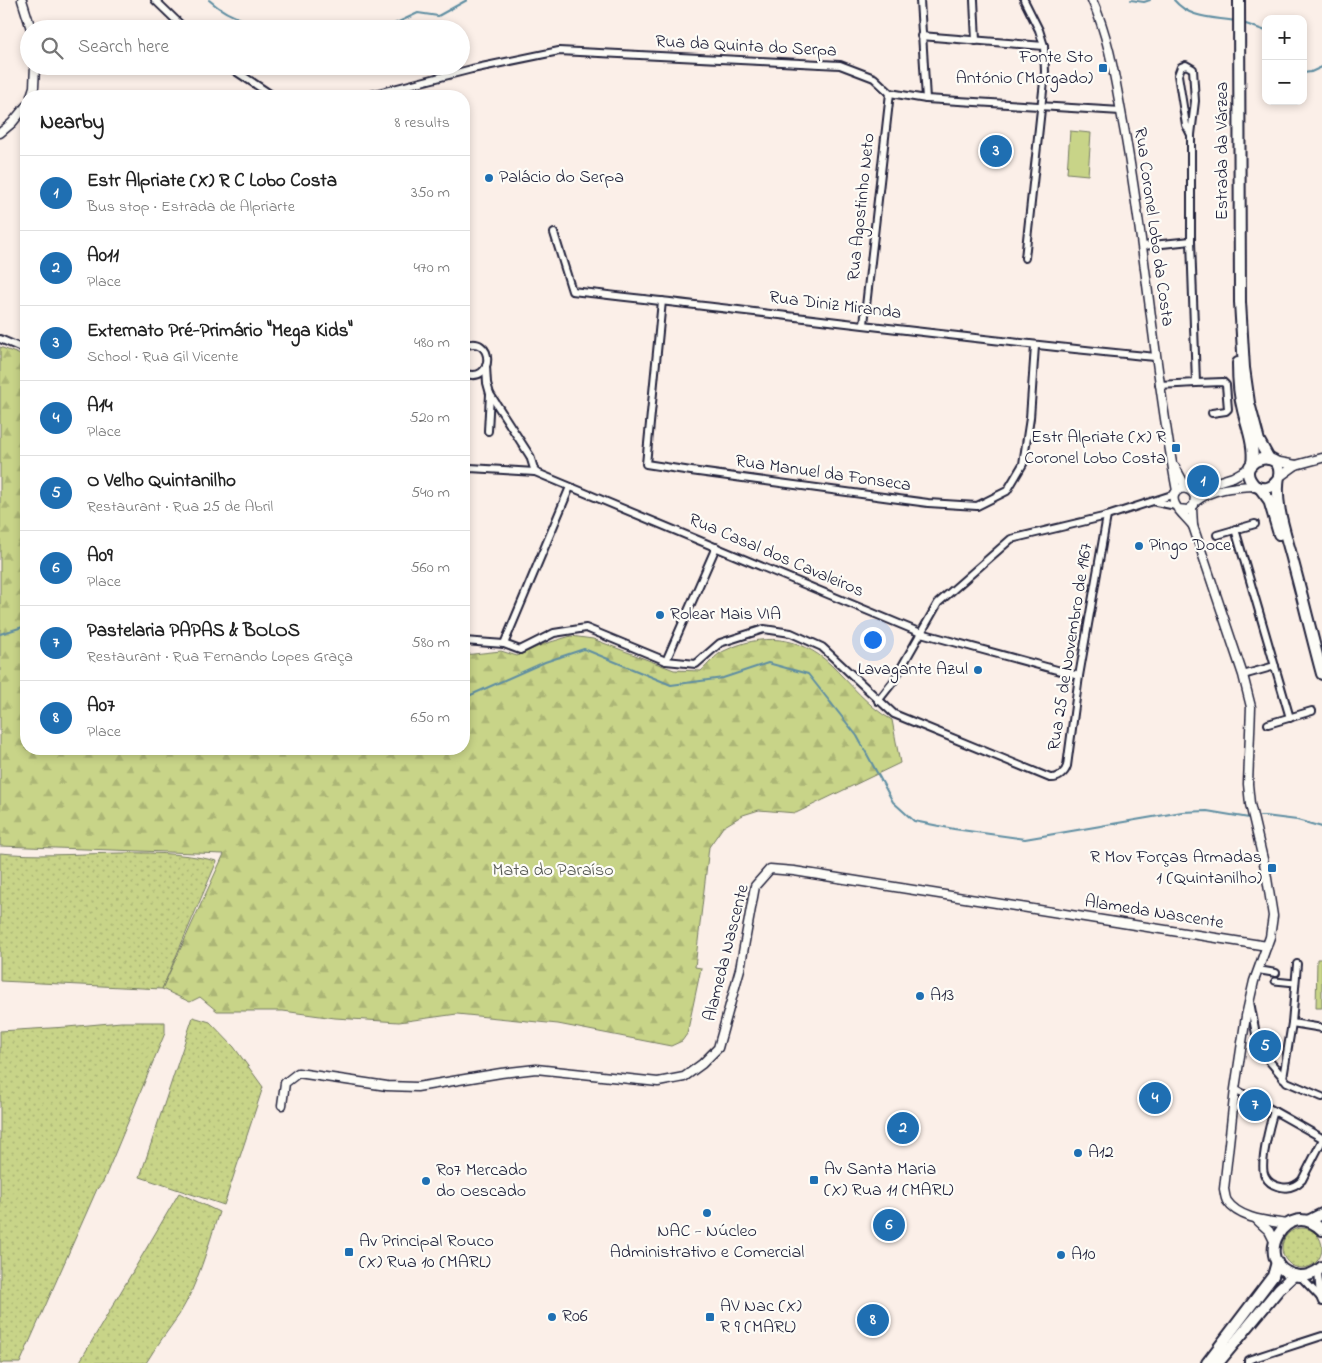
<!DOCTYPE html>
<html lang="en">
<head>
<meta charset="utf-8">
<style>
  body { margin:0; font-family:"Indie Flower",sans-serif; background:#f6f6f6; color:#222 }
  .controls { position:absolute; right:15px; top:15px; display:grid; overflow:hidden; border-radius:10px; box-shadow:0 2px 8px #0003 }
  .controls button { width:45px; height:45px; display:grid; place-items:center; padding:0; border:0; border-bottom:1px solid #e0e0e0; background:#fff; color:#222; font:25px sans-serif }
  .you { position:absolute; left:872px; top:639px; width:18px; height:18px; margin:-12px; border:4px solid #fff; border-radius:50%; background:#1a73e8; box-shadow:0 0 0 8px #1a73e833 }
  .badge { display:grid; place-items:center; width:32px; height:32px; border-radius:50%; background:#1f6fb2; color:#fff; font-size:16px; font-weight:700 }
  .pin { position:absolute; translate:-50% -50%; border:2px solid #fff; box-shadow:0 1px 5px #0006 }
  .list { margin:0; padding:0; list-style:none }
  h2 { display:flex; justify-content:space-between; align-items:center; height:65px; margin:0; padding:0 20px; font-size:21px }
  h2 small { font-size:16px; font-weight:400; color:#767676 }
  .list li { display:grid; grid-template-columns:32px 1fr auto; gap:15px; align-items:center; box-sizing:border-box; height:75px; padding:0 20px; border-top:1px solid #e0e0e0 }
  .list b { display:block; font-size:19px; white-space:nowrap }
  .list p { margin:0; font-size:16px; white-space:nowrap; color:#767676 }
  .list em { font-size:16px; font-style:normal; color:#767676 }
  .icon { flex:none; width:28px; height:28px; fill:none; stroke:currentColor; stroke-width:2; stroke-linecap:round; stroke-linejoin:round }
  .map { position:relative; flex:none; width:1322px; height:1363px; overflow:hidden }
  .search { position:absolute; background:#fff; box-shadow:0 2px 8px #0003; left:20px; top:20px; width:450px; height:55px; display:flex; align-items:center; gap:12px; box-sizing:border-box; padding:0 18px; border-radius:28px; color:#767676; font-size:19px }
  .panel { position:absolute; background:#fff; box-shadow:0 2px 8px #0003; left:20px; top:90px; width:450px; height:665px; border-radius:20px }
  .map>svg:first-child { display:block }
</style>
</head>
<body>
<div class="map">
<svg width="1322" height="1363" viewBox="0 0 1322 1363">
  <defs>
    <pattern id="grass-dots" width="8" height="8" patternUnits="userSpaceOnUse" patternTransform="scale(1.25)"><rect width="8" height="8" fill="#c8d488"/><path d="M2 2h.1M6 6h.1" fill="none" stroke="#acb676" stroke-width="1.8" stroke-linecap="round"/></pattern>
    <pattern id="forest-firs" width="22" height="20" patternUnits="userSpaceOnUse" patternTransform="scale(1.25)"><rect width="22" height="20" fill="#c8d488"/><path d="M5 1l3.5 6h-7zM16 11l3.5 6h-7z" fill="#acb676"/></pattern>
  </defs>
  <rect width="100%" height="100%" fill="#fbefe8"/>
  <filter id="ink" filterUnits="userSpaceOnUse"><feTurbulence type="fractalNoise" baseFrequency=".02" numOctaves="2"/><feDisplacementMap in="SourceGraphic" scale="10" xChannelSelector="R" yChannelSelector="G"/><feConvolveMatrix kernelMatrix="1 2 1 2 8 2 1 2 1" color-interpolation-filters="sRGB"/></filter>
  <g filter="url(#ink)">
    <!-- grass -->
    <g fill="url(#grass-dots)" stroke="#757b62">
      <path d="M0,853C72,860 146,844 217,861L162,989L0,981Z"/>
      <path d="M193,1017L210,1022L234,1047L263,1087L224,1205L140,1177Z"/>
      <path d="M121,1022H165V1033L103,1182L97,1189L20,1363H0V1031L67,1027Z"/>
      <path d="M179,1193L219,1212C208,1246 198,1284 179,1315C168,1331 156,1346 146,1363H79Z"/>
      <circle cx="1302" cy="1248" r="20"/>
    </g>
    <!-- forest -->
    <path fill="url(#forest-firs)" stroke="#757b62" d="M0,347L26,357V749H464V655L501,651L517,656L544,644L571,636L593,639L674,670L701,671C708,665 715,655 724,651C761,633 799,635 830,664C850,683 868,707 892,720L900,763L796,813L759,810L743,815L723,827L709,847L695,967L701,968L687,1034L682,1041L671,1046L558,1024L457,1014L399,1022L335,1018L283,1011H217L200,997L190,1002L162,989L224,854L0,846Z"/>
    <!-- park -->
    <g fill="#c8d488" stroke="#757b62">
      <path d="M1070,131L1091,133L1088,175L1067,173Z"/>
      <path d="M1317,959H1322V1008H1316Z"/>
    </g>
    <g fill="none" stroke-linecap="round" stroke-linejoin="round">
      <!-- stream -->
      <g stroke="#5f8ea2" stroke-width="2">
        <path d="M209,0C232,21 261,26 291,29"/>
        <path d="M1131,0L1144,2L1150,0"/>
        <path d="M1174,0C1190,19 1212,17 1235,21"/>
        <path d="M1243,23L1266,31"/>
        <path d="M375,29L390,26L418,13L438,16L467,0"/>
        <path d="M1303,73L1311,72L1322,67"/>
        <path d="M0,634L26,626"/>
        <path d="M464,698L545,662L584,649L671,685L723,678L768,663L808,674L857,736L893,802L914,821L954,829L1025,839L1182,812L1207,811L1249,818"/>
        <path d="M1260,816H1265L1297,820L1322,827"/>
      </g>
      <defs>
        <path id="pedestrian" d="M1275,981L1295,983"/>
        <g id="minor">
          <path d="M155,0L185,29"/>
          <path d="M920,0L926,99"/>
          <path d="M974,0L976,41"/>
          <path d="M1024,0L1039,30L1044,46L1045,72L1025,258"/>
          <path d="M921,36L1044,46"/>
          <path d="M228,66L273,96"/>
          <path d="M366,96L472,69L559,51L840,65L874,78L890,93L926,99L1121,111"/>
          <path d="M554,233L572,291C767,312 961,339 1156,357"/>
          <path d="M1143,246L1191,241"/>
          <path d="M662,301L646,464L691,471L928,503L977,506L1007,491L1023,464L1030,418L1035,346"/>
          <path d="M864,324L890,93"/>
          <path d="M0,339L26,350"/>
          <path d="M464,346C495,333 495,386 464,373"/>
          <path d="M486,366L487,383L490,394L530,456L535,472"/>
          <path d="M1196,383L1223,382L1226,385L1228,409L1226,411L1212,413"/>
          <path d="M1159,385L1196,383L1191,241V135L1195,101L1193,69L1186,65L1181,67L1178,75L1186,125L1191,135"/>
          <path d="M488,431L490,394"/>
          <path d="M464,470L470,468L535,472L921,633L1079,676"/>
          <path d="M1156,502L1176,506"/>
          <path d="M1235,529L1290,718"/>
          <path d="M1217,535L1255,524"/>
          <path d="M464,641L504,644L520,650L554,633L586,628L666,661L696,664L720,643L764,629L791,633L822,647L894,714L1050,778C1058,779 1065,773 1067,766L1079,676L1107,516"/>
          <path d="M504,644L570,487"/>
          <path d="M666,661L716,547"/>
          <path d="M1243,675L1275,666"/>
          <path d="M878,701L893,682L938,603L1011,539L1107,516L1175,494"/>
          <path d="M1268,724L1312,711"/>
          <path d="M1258,970L1276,973"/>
          <path d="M1250,1002L1256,1034L1266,1057L1287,1082L1322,1097"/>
          <path d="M1292,1023L1322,1028"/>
          <path d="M1283,1078L1292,1023L1297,964"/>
          <path d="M1235,1089L1322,1138"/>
          <path d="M1274,1111C1270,1123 1259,1166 1265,1176C1268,1182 1274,1186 1281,1187C1289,1189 1296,1186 1302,1180L1322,1141"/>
          <path d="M1318,1271L1320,1297L1322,1302"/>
          <path d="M1300,1276L1320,1297"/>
          <path d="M1248,1363V1360L1322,1336"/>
        </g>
        <g id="tertiary">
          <path d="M22,0L31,29"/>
          <path d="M1092,0C1110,39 1116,86 1124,128C1146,248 1154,371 1177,491"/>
          <path d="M31,96L34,87L35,66"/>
          <path d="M0,133L12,123L26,106"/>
          <path d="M1274,461L1296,465"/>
          <path d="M1175,467L1187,489"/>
          <path d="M1278,478L1296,465L1322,458"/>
          <path d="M1191,490L1233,477L1249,468"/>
          <path d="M1195,502C1212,488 1235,487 1255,486"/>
          <path d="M1192,508L1193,526L1243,675L1251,707L1248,784L1250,804L1266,872L1273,916L1270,937L1254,981L1246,1016L1235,1089L1224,1189C1225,1193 1225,1198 1227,1201C1239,1219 1268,1221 1287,1224"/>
          <path d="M1178,509L1188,510L1194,505L1195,497C1189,481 1168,490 1175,504C1178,511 1188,519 1193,526"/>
          <path d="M282,1105L285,1083L298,1073L387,1086L417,1087L501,1073L536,1069L658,1082L684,1077L702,1064L718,1048L740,969L755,886L770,869L794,871L1267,946"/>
          <path d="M1257,1220L1269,1231L1274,1241"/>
        </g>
        <g id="primary">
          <path d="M1239,0L1240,302L1244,368L1249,403L1259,441L1269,459"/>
          <path d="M1238,363C1238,379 1239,395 1243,410C1247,427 1255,446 1252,464"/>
          <path d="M1277,481C1271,489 1264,490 1255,486C1229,460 1284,445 1279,476C1274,505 1286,534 1293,562C1303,599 1312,637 1322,674"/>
          <path d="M1260,488L1269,500L1279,534"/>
          <path d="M1308,1221L1322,1214"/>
          <path d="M1322,1230C1286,1195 1250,1263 1294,1275C1304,1278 1315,1274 1322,1267"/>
        </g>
        <g id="trunk">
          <path d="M1207,1363L1273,1276L1277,1262"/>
          <path d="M1218,1363L1279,1289L1294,1275"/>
        </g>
      </defs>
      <!-- pedestrian casing -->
      <use href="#pedestrian" stroke="#22223b" stroke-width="9"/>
      <!-- minor casing -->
      <use href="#minor" stroke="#22223b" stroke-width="10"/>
      <!-- tertiary casing -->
      <use href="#tertiary" stroke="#22223b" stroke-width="11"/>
      <!-- primary casing -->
      <use href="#primary" stroke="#22223b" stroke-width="14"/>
      <!-- trunk casing -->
      <use href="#trunk" stroke="#22223b" stroke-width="14"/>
      <!-- pedestrian -->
      <use href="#pedestrian" stroke="#fdfcf7" stroke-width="5"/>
      <!-- minor -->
      <use href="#minor" stroke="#fdfcf7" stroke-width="6"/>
      <!-- tertiary -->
      <use href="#tertiary" stroke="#fdfcf7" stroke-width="8"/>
      <!-- primary -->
      <use href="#primary" stroke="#fdfcf7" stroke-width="10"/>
      <!-- trunk -->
      <use href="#trunk" stroke="#fdfcf7" stroke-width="10"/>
    </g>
  </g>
  <!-- markers -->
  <g fill="#1f6fb2" stroke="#fdfcf7" stroke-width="2">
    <rect x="1098" y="63" width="10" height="10" rx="2.5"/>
    <circle cx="489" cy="178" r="5"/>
    <rect x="1171" y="443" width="10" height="10" rx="2.5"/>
    <circle cx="1139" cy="546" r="5"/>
    <circle cx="660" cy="615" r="5"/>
    <circle cx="978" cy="670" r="5"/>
    <rect x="1267" y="863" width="10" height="10" rx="2.5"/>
    <circle cx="920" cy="996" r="5"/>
    <circle cx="1078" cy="1153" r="5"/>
    <rect x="809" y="1175" width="10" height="10" rx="2.5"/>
    <circle cx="426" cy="1181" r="5"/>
    <circle cx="707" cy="1213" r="5"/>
    <rect x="344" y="1247" width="10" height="10" rx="2.5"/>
    <circle cx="1061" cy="1255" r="5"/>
    <circle cx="552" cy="1317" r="5"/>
    <rect x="705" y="1312" width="10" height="10" rx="2.5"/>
  </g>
  <g text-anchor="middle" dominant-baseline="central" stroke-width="4.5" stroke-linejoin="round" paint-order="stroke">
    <!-- street labels -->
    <g font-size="18" fill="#22223b" stroke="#fdfcf7">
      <text transform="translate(746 47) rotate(3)">Rua da Quinta do Serpa</text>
      <text transform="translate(1223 151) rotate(-90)">Estrada da Várzea</text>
      <text transform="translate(862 207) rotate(-84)">Rua Agostinho Neto</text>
      <text transform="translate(1153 227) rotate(82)">Rua Coronel Lobo da Costa</text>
      <text transform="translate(835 306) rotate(7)">Rua Diniz Miranda</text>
      <text transform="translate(823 474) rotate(8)">Rua Manuel da Fonseca</text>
      <text transform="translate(776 556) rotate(23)">Rua Casal dos Cavaleiros</text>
      <text transform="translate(1071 647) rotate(-81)">Rua 25 de Novembro de 1967</text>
      <text transform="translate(1154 913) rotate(9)">Alameda Nascente</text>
      <text transform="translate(727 953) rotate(-76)">Alameda Nascente</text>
    </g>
    <!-- poi labels -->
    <g font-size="18" fill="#22223b" stroke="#fdfcf7" text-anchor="start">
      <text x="1093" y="58" text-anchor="end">Fonte Sto<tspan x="1093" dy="21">António (Morgado)</tspan></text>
      <text x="499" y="178">Palácio do Serpa</text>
      <text x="1166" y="438" text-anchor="end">Estr Alpriate (X) R<tspan x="1166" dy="21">Coronel Lobo Costa</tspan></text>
      <text x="1149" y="546">Pingo Doce</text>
      <text x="670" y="615">Rolear Mais VIA</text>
      <text x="968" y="670" text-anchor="end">Lavagante Azul</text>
      <text x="1262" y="858" text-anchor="end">R Mov Forças Armadas<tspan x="1262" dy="21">1 (Quintanilho)</tspan></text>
      <text x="930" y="996">A13</text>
      <text x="1088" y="1153">A12</text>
      <text x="824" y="1170">Av Santa Maria<tspan x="824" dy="21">(X) Rua 11 (MARL)</tspan></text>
      <text x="436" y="1171">R07 Mercado<tspan x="436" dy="21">do Oescado</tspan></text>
      <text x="707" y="1232" text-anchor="middle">NAC - Núcleo<tspan x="707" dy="21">Administrativo e Comercial</tspan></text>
      <text x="359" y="1242">Av Principal Rouco<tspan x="359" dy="21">(X) Rua 10 (MARL)</tspan></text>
      <text x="1071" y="1255">A10</text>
      <text x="720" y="1307">AV Nac (X)<tspan x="720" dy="21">R 9 (MARL)</tspan></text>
      <text x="562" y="1317">R06</text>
    </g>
    <!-- park labels -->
    <g font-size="18" fill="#545752" stroke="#fdfcf7">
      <text x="553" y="871">Mata do Paraíso</text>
    </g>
  </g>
</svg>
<div class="controls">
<button>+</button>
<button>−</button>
</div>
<div class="you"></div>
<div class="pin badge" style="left:1203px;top:481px">1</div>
<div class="pin badge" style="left:903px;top:1128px">2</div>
<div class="pin badge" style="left:996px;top:151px">3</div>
<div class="pin badge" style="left:1155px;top:1098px">4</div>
<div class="pin badge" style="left:1265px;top:1046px">5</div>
<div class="pin badge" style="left:889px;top:1225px">6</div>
<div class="pin badge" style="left:1255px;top:1105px">7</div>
<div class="pin badge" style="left:873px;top:1320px">8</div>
<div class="search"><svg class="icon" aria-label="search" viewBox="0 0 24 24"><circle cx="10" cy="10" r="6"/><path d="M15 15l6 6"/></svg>Search here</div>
<section class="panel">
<h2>Nearby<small>8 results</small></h2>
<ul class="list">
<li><span class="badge">1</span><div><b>Estr Alpriate (X) R C Lobo Costa</b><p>Bus stop · Estrada de Alpriarte</p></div><em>350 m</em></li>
<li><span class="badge">2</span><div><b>A011</b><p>Place</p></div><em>470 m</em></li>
<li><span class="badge">3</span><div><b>Externato Pré-Primário &quot;Mega Kids&quot;</b><p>School · Rua Gil Vicente</p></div><em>480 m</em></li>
<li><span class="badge">4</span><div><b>A14</b><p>Place</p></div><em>520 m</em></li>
<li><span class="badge">5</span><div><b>O Velho Quintanilho</b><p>Restaurant · Rua 25 de Abril</p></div><em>540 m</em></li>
<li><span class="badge">6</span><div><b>A09</b><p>Place</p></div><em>560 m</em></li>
<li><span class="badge">7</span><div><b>Pastelaria PAPAS &amp; BOLOS</b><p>Restaurant · Rua Fernando Lopes Graça</p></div><em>580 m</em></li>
<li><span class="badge">8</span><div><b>A07</b><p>Place</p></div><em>650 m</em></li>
</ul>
</section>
</div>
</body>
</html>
